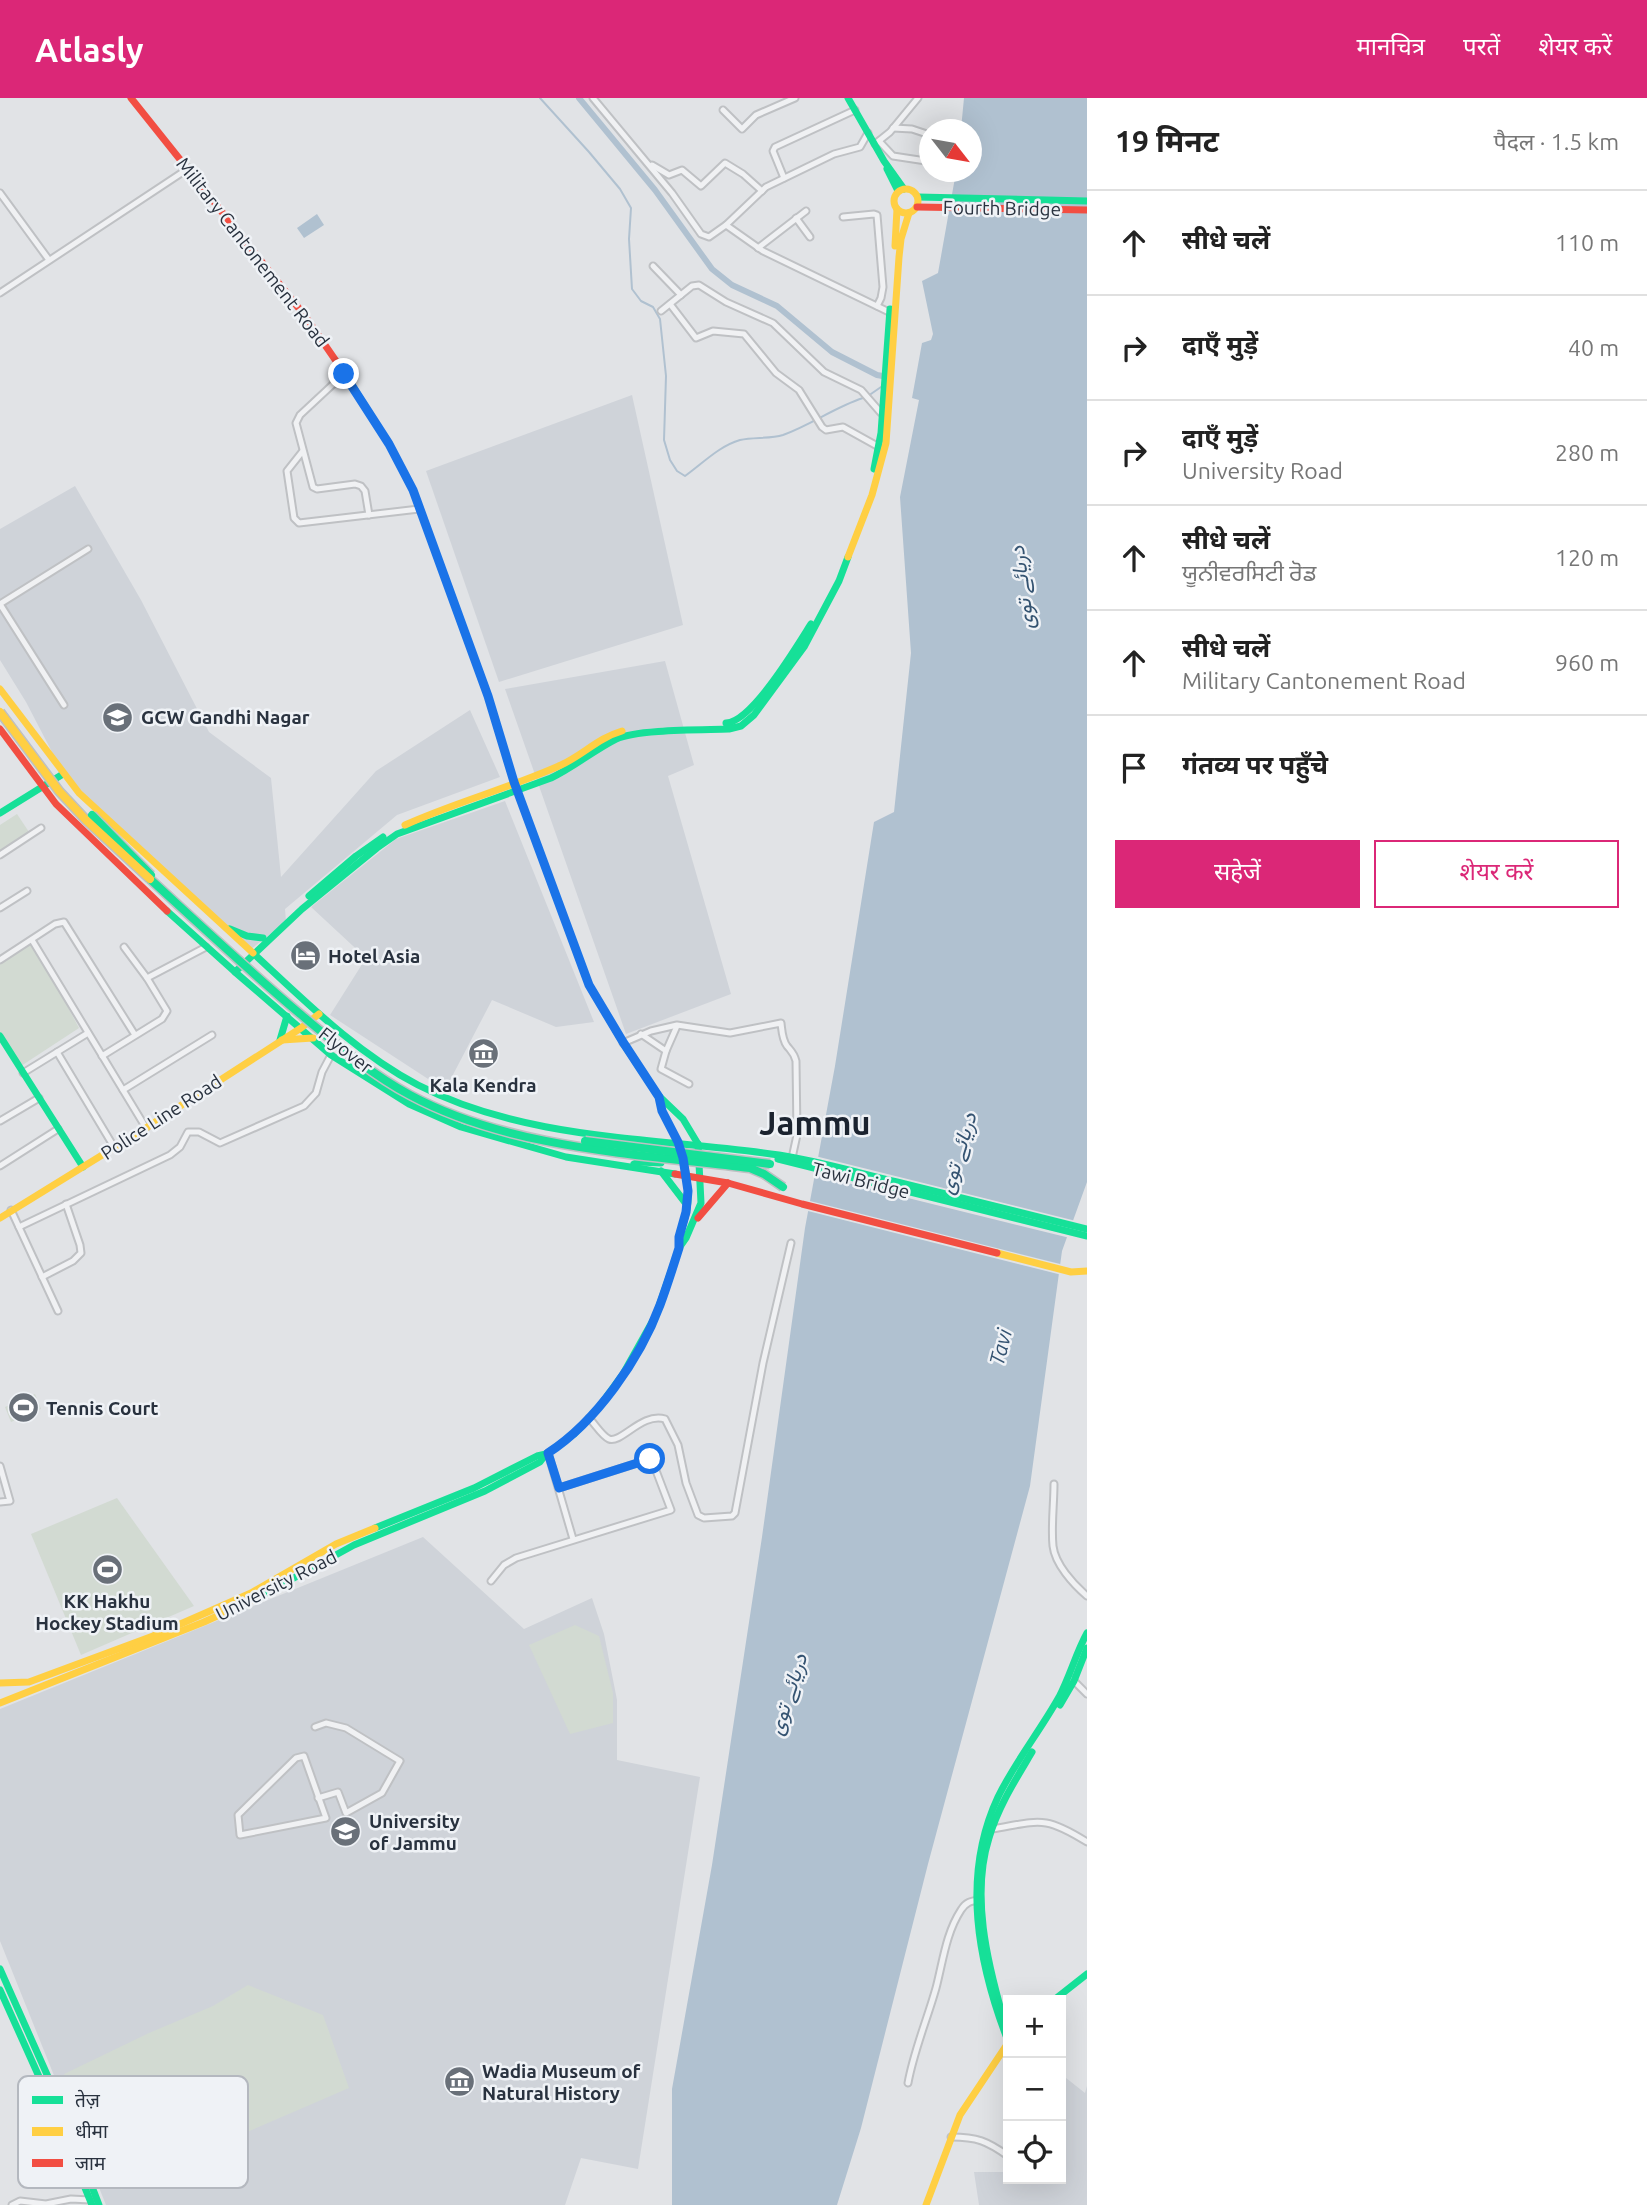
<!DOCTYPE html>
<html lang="hi">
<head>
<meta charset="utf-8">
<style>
  body { margin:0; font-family:Ubuntu,Vazirmatn,"Noto Sans Devanagari","Noto Sans Gurmukhi",sans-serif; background:#f2f2f2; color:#222 }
  .controls { position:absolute; right:21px; bottom:21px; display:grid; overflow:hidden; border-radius:0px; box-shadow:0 7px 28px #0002 }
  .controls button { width:63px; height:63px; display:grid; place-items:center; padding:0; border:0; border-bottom:2px solid #e0e0e0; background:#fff; color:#222; font:35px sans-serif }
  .compass { position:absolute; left:919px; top:21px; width:63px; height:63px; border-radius:50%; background:#fff; box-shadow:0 7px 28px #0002; rotate:121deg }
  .stop { position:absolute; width:21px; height:21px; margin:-16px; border:5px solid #1a73e8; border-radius:50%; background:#fff }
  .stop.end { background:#1a73e8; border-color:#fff; box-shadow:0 2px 7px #0008 }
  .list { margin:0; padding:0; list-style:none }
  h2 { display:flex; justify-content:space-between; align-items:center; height:91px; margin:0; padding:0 28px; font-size:30px }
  h2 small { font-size:23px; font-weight:400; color:#767676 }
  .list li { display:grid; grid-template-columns:46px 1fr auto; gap:21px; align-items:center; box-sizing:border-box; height:105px; padding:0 28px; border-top:2px solid #e0e0e0 }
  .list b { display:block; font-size:26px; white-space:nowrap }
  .list p { margin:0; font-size:23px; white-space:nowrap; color:#767676 }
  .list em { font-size:23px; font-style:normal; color:#767676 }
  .actions { display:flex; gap:14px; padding:21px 28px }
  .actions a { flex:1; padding:16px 0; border:2px solid #db2777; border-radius:0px; text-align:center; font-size:24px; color:#db2777 }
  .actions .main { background:#db2777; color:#fff }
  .icon { flex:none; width:38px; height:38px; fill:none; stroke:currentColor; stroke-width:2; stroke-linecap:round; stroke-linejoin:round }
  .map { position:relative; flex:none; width:1087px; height:2107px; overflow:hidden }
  header { display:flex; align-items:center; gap:42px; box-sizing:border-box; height:98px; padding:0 35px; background:#db2777; color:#fff }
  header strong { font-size:33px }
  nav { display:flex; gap:38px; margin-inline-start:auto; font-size:24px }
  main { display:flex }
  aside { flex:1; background:#fff }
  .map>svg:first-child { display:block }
</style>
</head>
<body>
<header>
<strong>Atlasly</strong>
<nav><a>मानचित्र</a><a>परतें</a><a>शेयर करें</a></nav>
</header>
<main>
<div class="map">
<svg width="1087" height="2107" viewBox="0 0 1087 2107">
  <rect width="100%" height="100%" fill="#e1e3e6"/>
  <!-- built -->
  <g fill="#cfd3d9">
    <path d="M632,297L683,527L499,584L426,373Z"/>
    <path d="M75,388L141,502L209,634L271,680L281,779L376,673L470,612L500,679L397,717L285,811L286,823L250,852L65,679L26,604L0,562V431Z"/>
    <path d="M665,563L694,667L668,678L731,896L626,936L505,591Z"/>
    <path d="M505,703L594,924L556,929L492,902L445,992L330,917L366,860L311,809L396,741Z"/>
    <path d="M423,1439L524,1531L592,1500L604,1536L617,1602V1662L700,1679L638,2071L581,2060L565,2107H106L0,1843V1611Z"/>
    <path d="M1061,1976L1085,1995L1087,1988V2107H979L974,2074H1008V2081H1061Z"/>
  </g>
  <!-- green -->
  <g fill="#d2dad2">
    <path d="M17,716L29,734L0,753V727Z"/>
    <path d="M33,844L79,930L21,968L0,936V865Z"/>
    <path d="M35,1296L41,1311L11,1324L5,1309Z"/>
    <path d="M117,1400L194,1508L81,1557L31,1436Z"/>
    <path d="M575,1527L599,1538L613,1595V1625L570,1636L529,1547Z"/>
    <path d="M248,1887L323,1917L349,1990L187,2060L121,2092L64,1976L149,1935L213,1908Z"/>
  </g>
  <!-- water -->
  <g fill="#b0c1d0">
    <path d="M964,0H1087V1084L1062,1153L1030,1388L928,1766L861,2030L837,2107H672V1991L712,1767L762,1439L805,1130L835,968L874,724L894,714L911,555L900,399L919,302L912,300L922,245L931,242L933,236L922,183L938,175L956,74H972V32L961,31Z"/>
    <path d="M317,116L324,127L304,140L297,130Z"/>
  </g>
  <!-- pier -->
  <g fill="#e1e3e6">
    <path d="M815,1058L1076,1123L1070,1140L811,1076Z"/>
    <path d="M806,1102L1064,1167L1062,1177L804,1112Z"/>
  </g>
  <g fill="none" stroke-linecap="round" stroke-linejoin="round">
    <!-- stream -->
    <g stroke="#b0c1d0" stroke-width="2">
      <path d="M540,0L589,54L620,91L631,110L629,141L632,191L641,203L653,209L660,221L666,278L664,342L670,362L677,373L685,378C702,366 719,348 740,342C754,339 770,341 783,337C811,327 835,309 863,300"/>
      <path d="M868,298L881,289"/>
    </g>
    <!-- canal -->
    <path stroke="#b0c1d0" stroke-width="6" d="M579,0L655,92L712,171L732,187L777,208L832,254L877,277L888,279"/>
    <defs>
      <g id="street">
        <path d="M593,0L672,95L701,136L709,139L726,127L763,153L889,214"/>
        <path d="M723,12L742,31L756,17L795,0"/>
        <path d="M893,30L912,31L930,37"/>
        <path d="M879,43L893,58L926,63"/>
        <path d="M875,46L890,34L918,0"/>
        <path d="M652,67L669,77L682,72L701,88L725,65L743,76L762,93"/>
        <path d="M784,80L773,53L775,49L855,12"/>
        <path d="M0,95L49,162"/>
        <path d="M843,119L874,116L877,117L883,189L881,200L877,208"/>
        <path d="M796,120L810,139"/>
        <path d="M726,127L766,89L834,56L860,49L868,35"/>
        <path d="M758,150L806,113"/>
        <path d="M653,168L681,197"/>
        <path d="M0,195L189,70"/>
        <path d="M670,206L696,240L713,233L744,236L776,275L799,292L822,329L826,332L843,329L879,349"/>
        <path d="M661,213L692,188L699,187L726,204L773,225L824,274L861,292L881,315"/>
        <path d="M344,276L300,317L296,325L313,389L317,391L355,386L361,388L365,393L369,417"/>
        <path d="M302,354L287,373L294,420L299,425L419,411"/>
        <path d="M0,506L64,607"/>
        <path d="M0,506L88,451"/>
        <path d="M0,757L41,730"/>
        <path d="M0,810L27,793"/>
        <path d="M32,842L146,1030"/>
        <path d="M0,862L55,826L64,824L135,937"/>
        <path d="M147,880L206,849"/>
        <path d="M641,936L666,953L661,971L689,986"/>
        <path d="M623,945L651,933L677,927L730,935L781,925C782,933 782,941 787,948C792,954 794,955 796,963L797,1037L792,1060"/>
        <path d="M666,953L677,928"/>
        <path d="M57,954L114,1049"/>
        <path d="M102,958L162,921L167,913L147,880L124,849"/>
        <path d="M23,975L88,935"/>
        <path d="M123,992L212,937"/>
        <path d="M0,1023L39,1000"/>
        <path d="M0,1068L58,1031"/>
        <path d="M11,1112L58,1213"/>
        <path d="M19,1129L170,1057L180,1049L188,1034H199L220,1045L304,1008L316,995L322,974L331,957"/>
        <path d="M42,1179L73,1163L81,1155L80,1147L66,1106"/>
        <path d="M589,1320C595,1326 602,1338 609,1341C621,1346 642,1314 665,1321L678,1347L686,1385L698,1417L704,1420L732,1418L735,1415L763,1265L791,1145"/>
        <path d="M548,1355L573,1441"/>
        <path d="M0,1368L10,1403L0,1404"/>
        <path d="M1054,1386C1054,1406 1051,1428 1053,1448C1055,1466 1073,1486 1087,1498"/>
        <path d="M491,1483L504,1467L516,1460L671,1412L655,1370L650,1361L559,1390"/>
        <path d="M1072,1581L1087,1596"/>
        <path d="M315,1629L326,1625L346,1630L400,1663L382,1695L346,1715L338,1694L318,1700"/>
        <path d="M304,1658L326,1720L240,1737L238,1717L296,1660Z"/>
        <path d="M992,1731C1040,1723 1044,1717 1087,1744"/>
        <path d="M908,1985C914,1952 927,1922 936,1890C943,1863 946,1835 961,1812C966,1804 971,1803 979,1802"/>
        <path d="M951,2039C977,2039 987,2043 1008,2058"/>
        <path d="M12,2107L20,2103L46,2106L71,2101L90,2102"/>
      </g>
    </defs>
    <!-- street casing -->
    <use href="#street" stroke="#bfc1c4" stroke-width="9"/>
    <!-- street -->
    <use href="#street" stroke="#f0f1f3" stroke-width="5"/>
    <!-- fast -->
    <g stroke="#16e098" stroke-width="7">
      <path d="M848,0L884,63L904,91"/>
      <path d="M887,71L898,93"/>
      <path d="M918,99L1087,103"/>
      <path d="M345,276L389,346L413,392L488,598L514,684L589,887L623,945L659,999L662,1013L678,1044"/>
      <path d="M874,371L881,335L890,211"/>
      <path d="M726,625C752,624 797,548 811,526"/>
      <path d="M0,715L63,676"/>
      <path d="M309,798L356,758L383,739"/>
      <path d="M167,813L235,874L302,811L377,750L397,736L551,680C574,669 594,652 616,641C637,631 703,632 729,631L741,628L754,617L804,549L839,483L848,459"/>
      <path d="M230,831L247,838L263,840"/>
      <path d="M253,855C304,902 355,954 418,987C529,1044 658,1039 779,1057C819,1063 858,1075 897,1084C960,1100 1024,1115 1087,1131"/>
      <path d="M235,874L331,957L409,1006L461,1029L566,1059L675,1076"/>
      <path d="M0,938L83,1069"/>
      <path d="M280,942L287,918"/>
      <path d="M660,999L683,1021L698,1046"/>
      <path d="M678,1044C685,1065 691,1089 687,1111C685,1125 678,1136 679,1150"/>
      <path d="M778,1061L1087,1138"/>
      <path d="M634,1066L639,1064L661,1065L665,1054"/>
      <path d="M661,1073L687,1107"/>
      <path d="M375,1430L474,1390L537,1358L546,1356"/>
      <path d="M261,1498L354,1447L485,1393L540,1364L546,1356L574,1336L599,1309L623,1276L656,1217L679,1150L686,1140L701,1105L698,1046"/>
      <path d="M1060,1607L1074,1583L1087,1550"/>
      <path d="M0,1871L61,2008L99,2107"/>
      <path d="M0,1892L45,1992L92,2107"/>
      <path d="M1054,1902L1087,1876"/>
      <path d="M1003,1919C987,1863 971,1797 989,1740C998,1709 1016,1681 1032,1654"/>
      <path d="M1008,1943C978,1865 961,1778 998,1699C1015,1664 1040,1633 1059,1599C1070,1578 1076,1555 1087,1535"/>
    </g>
    <!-- slow -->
    <g stroke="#ffcf43" stroke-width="7">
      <circle cx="906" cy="103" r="12"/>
      <path d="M895,148L897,111"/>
      <path d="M848,459L872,397L886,345L899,159L901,141L909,115"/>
      <path d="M0,591L79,695L253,855"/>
      <path d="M405,727C456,704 510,690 561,667C583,657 598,640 622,633"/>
      <path d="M282,942L313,940"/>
      <path d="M0,1120L146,1030L301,930L319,916"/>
      <path d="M997,1155L1071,1174L1087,1173"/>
      <path d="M0,1585L29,1584L153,1538L251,1495L336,1446L375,1430"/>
      <path d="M0,1605L204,1524L261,1498"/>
      <path d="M926,2107L960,2017L1008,1945"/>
    </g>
    <!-- jam -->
    <g stroke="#f24e42" stroke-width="7">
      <path d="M131,0L305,218L345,276"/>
      <path d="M917,109L1087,112"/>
      <path d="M0,631L56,706L167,813"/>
      <path d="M675,1076L728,1085L802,1106L997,1155"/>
      <path d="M698,1120L728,1085"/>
    </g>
    <defs>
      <g id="fast-bridge">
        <path d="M92,717L151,777"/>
        <path d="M150,781C199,826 248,872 299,915C335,945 369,975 410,997C510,1051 639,1056 750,1070L764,1076L783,1089"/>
        <path d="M585,1043L770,1066"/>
      </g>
      <path id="slow-bridge" d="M0,614L59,693L86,722L150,781"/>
    </defs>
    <!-- fast-bridge casing -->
    <use href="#fast-bridge" stroke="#bec0c3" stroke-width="11" stroke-linecap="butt"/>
    <!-- slow-bridge casing -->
    <use href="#slow-bridge" stroke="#bec0c3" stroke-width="11" stroke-linecap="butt"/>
    <!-- fast-bridge -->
    <use href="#fast-bridge" stroke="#16e098" stroke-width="8"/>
    <!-- slow-bridge -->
    <use href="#slow-bridge" stroke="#ffcf43" stroke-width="8"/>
  </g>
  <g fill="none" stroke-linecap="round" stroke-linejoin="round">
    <!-- route -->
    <path stroke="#1a73e8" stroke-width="9" d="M344,276L389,346L413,392L488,598L514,684L589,887L623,944L659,999L662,1013L678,1044L683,1060L688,1093L686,1114L679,1139V1150C673,1169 667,1188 660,1207C640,1261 596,1324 548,1355L559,1390L650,1361"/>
  </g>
  <!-- icons -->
  <defs>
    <symbol id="university-disc" viewBox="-11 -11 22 22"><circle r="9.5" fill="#697079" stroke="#eff2f6"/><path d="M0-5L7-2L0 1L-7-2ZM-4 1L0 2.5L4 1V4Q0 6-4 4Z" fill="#fff"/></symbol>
    <symbol id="hotel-disc" viewBox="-11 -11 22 22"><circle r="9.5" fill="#697079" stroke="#eff2f6"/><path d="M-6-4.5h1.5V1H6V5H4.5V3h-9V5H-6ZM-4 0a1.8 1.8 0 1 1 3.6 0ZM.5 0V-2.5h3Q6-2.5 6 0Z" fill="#fff"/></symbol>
    <symbol id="museum-disc" viewBox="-11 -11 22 22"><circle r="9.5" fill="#697079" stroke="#eff2f6"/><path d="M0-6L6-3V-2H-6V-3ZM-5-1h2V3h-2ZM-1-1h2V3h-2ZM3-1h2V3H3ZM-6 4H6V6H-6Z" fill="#fff"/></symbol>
    <symbol id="stadium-disc" viewBox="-11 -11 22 22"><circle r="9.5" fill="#697079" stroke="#eff2f6"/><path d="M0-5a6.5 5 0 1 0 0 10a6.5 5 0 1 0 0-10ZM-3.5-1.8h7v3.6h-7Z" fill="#fff"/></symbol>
  </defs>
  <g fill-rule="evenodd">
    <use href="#university-disc" x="100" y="602" width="35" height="35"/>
    <use href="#hotel-disc" x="288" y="840" width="35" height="35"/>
    <use href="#museum-disc" x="466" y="938" width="35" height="35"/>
    <use href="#stadium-disc" x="6" y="1292" width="35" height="35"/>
    <use href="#stadium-disc" x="90" y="1454" width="35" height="35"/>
    <use href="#university-disc" x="328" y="1716" width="35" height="35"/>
    <use href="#museum-disc" x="442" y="1966" width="35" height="35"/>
  </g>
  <g text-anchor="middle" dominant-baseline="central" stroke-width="5" stroke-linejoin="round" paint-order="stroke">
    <!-- street labels -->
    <g font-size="19" fill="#29323f" stroke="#eff2f6">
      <text transform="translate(1002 110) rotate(1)">Fourth Bridge</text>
      <text transform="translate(253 154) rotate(52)">Military Cantonement Road</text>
      <text transform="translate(346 952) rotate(38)">Flyover</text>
      <text transform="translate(161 1019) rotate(-33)">Police Line Road</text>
      <text transform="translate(861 1082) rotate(14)">Tawi Bridge</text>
      <text transform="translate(276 1487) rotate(-27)">University Road</text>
    </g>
    <!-- poi labels -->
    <g font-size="19" font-weight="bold" fill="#29323f" stroke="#eff2f6" text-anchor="start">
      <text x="141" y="619">GCW Gandhi Nagar</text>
      <text x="328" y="858">Hotel Asia</text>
      <text x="483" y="987" text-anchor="middle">Kala Kendra</text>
      <text x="46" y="1310">Tennis Court</text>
      <text x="107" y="1503" text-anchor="middle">KK Hakhu<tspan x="107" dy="22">Hockey Stadium</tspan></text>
      <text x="369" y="1723">University<tspan x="369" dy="22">of Jammu</tspan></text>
      <text x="482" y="1973">Wadia Museum of<tspan x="482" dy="22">Natural History</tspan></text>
    </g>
    <!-- water labels -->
    <g font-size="21" font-style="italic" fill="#345371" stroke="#eff2f6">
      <text transform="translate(1021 490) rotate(-97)">دریائے توی</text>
      <text transform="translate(957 1055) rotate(-73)">دریائے توی</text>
      <text transform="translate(1000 1249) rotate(-76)">Tavi</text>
      <text transform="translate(787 1596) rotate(-72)">دریائے توی</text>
    </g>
    <!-- town labels -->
    <g font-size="33" font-weight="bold" fill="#1b232f" stroke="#eff2f6">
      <text x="815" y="1024">Jammu</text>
    </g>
  </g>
  <!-- legend -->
  <rect x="18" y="1978" width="230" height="112" rx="10" fill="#eff2f6" stroke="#b4b8bf" stroke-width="2"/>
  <rect x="32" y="1998" width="31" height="8" fill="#16e098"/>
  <rect x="32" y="2029" width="31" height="9" fill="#ffcf43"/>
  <rect x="32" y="2061" width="31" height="8" fill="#f24e42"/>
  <g font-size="19" fill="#29323f">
    <text x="75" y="2009">तेज़</text>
    <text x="75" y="2040">धीमा</text>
    <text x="75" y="2072">जाम</text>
  </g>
</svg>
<div class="controls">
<button>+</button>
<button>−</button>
<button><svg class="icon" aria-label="locate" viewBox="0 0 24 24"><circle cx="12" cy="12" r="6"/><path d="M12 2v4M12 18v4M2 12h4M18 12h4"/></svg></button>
</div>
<svg class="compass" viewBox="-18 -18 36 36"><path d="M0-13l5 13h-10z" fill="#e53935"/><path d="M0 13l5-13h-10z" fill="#767676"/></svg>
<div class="stop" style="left:650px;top:1361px"></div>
<div class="stop end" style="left:344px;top:276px"></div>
</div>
<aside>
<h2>19 मिनट<small>पैदल · 1.5 km</small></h2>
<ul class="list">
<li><svg class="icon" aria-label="ahead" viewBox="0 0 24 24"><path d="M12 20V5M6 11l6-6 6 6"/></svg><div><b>सीधे चलें</b></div><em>110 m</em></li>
<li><svg class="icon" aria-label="right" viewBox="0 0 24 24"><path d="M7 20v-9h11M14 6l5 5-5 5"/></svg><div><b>दाएँ मुड़ें</b></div><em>40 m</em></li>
<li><svg class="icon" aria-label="right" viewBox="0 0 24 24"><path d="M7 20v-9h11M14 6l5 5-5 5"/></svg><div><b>दाएँ मुड़ें</b><p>University Road</p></div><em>280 m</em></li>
<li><svg class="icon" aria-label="ahead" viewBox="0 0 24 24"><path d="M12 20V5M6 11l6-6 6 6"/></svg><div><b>सीधे चलें</b><p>ਯੂਨੀਵਰਸਿਟੀ ਰੋਡ</p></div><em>120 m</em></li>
<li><svg class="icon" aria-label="ahead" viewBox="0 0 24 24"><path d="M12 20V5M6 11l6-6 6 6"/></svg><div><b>सीधे चलें</b><p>Military Cantonement Road</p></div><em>960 m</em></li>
<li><svg class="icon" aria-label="arrive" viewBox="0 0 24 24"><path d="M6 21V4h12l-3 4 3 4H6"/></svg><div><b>गंतव्य पर पहुँचे</b></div></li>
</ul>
<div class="actions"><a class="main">सहेजें</a><a>शेयर करें</a></div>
</aside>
</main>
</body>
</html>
